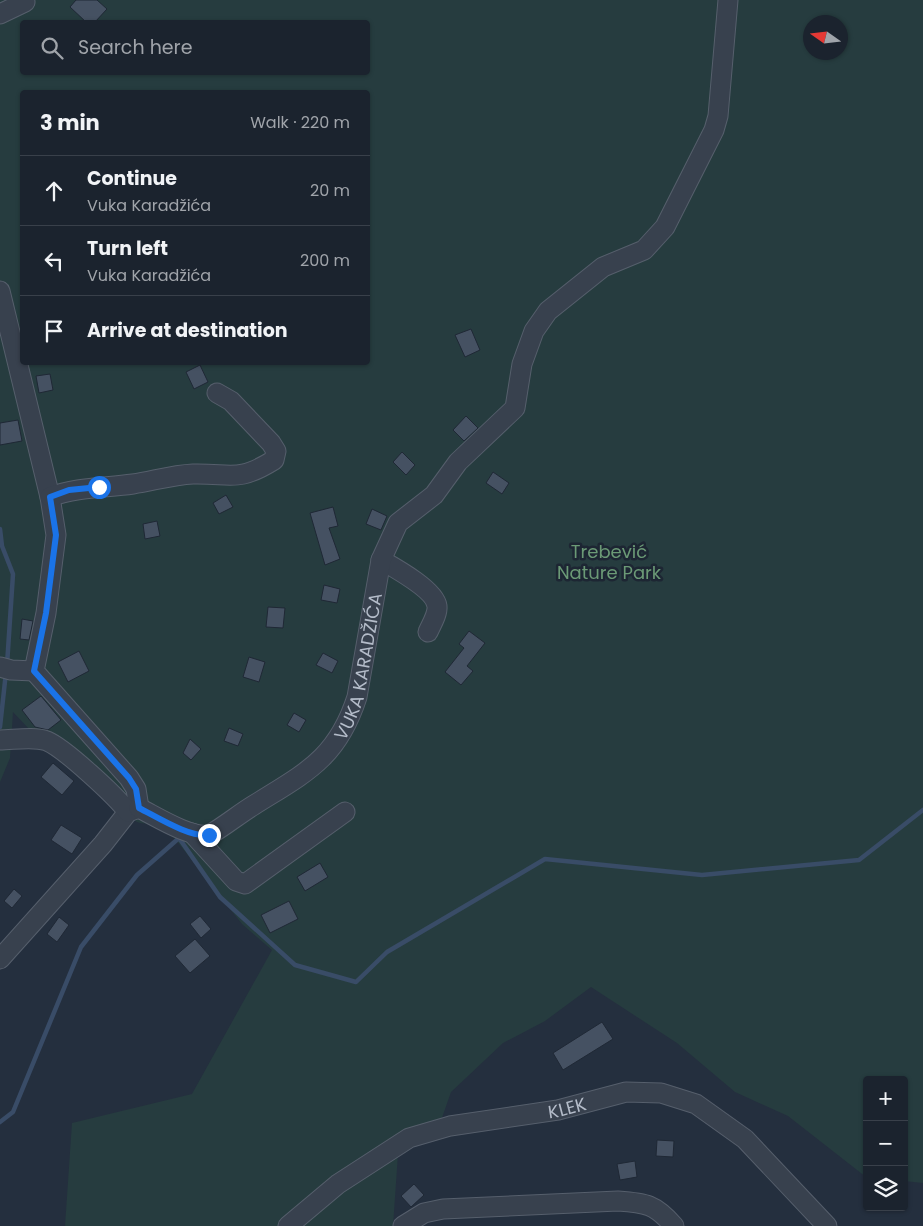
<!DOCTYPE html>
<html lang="en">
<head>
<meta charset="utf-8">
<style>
  body { margin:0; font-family:Poppins,sans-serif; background:#242b36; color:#f1f3f6 }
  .controls { position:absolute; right:15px; bottom:15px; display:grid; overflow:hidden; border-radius:5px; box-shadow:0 1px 4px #0004 }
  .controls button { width:45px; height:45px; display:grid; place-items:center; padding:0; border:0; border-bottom:1px solid #39404a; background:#1b232e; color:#f1f3f6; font:25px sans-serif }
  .compass { position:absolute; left:803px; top:15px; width:45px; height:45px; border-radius:50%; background:#1b232e; box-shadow:0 1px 4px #0004; rotate:284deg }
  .stop { position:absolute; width:15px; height:15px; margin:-11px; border:4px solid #1a73e8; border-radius:50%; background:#fff }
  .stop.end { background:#1a73e8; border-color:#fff; box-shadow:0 1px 5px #0008 }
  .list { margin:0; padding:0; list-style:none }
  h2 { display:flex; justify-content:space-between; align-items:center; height:65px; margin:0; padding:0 20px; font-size:21px }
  h2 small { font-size:16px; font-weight:400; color:#a0a4aa }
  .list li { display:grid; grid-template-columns:32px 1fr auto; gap:15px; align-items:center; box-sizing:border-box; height:70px; padding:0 20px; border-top:1px solid #39404a }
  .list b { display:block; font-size:19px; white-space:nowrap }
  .list p { margin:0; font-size:16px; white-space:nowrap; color:#a0a4aa }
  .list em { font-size:16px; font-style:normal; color:#a0a4aa }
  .icon { flex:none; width:28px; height:28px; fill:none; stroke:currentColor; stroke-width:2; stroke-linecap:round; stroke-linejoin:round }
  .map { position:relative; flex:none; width:923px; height:1226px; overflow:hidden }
  .search { position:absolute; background:#1b232e; box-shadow:0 1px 4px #0004; left:20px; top:20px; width:350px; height:55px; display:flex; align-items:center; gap:12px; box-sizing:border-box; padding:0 18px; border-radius:5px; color:#a0a4aa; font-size:19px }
  .panel { position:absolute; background:#1b232e; box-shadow:0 1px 4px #0004; left:20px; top:90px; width:350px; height:275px; border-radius:5px }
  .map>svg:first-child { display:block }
</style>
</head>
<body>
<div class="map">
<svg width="923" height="1226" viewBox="0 0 923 1226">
  <rect width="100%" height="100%" fill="#242f3e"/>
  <!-- green -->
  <path fill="#263c3f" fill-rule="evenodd" d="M0,0H923V1183L904,1181V1080H867L866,1177L788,1116L735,1092L677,1043L591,987L545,1021L503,1043L451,1092L437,1132L398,1154L393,1226H65L72,1123L192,1094L272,950L242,924L176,840C170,834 162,827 153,825C136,821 140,827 126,811L46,747L13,712L10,758L0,782ZM22,22H368V72H22ZM810,22H840V52H810ZM22,92H368V362H22Z"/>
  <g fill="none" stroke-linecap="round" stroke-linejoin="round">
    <!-- stream -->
    <g stroke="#394c67" stroke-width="4.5">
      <path d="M0,529L2,546L13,574L7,665"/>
      <path d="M0,727L6,672"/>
      <path d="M0,1122L13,1112L81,947L137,875L179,838L220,897L295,965L356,982L387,952L545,859L702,875L859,860L923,810"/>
    </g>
  </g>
  <!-- building -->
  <g fill="#455162" stroke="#1f2835">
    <path d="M76,0H97L107,9L95,22H86L70,7Z"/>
    <path d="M471,329L480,350L465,357L455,335Z"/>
    <path d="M200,365L208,382L194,389L186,372Z"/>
    <path d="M50,374L53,390L39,393L36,376Z"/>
    <path d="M466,416L478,428L464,441L453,430Z"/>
    <path d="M18,420L22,441L0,445V423Z"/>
    <path d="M402,452L415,465L406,475L393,462Z"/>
    <path d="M493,472L509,483L502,494L486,483Z"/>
    <path d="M226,495L233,507L219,514L213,503Z"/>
    <path d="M333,507L338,526L329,528L340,559L325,565L310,513Z"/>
    <path d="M372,509L387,516L381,530L366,524Z"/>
    <path d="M157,521L160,536L145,539L143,524Z"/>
    <path d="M324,585L340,589L337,603L321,600Z"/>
    <path d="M268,607L285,608L283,628L266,627Z"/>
    <path d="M22,619L33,621L29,640L20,639Z"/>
    <path d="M469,631L485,643L467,666L473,671L461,685L445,672L464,648L459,644Z"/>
    <path d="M79,651L89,671L68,682L58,662Z"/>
    <path d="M323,653L338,661L332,673L316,665Z"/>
    <path d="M249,657L265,662L259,682L243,677Z"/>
    <path d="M41,696L61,720L48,730L35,727L22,710Z"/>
    <path d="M294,713L306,720L299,732L287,725Z"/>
    <path d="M229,728L243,734L238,746L224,741Z"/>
    <path d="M190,739L201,749L191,760L183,753Z"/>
    <path d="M53,763L74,781L62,795L41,777Z"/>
    <path d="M61,825L82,838L72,854L51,840Z"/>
    <path d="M320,863L328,877L305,891L297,877Z"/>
    <path d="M14,889L22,896L12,908L4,901Z"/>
    <path d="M289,901L298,919L270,933L261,915Z"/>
    <path d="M200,916L211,929L201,938L190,924Z"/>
    <path d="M59,917L69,925L57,942L47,934Z"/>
    <path d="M195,939L210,956L190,973L175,956Z"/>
    <path d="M602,1022L613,1039L563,1070L553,1053Z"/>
    <path d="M657,1140L674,1141L673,1157L656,1156Z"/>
    <path d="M635,1161L637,1177L620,1180L617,1164Z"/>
    <path d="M414,1184L424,1195L411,1207L401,1196Z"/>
  </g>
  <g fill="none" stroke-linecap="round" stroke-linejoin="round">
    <defs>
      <g id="minor">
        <path d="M0,14L25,2"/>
        <path d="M0,291L50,497L56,535L46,613L34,671L129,778L136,789L139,808L128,812L103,844L0,959"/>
        <path d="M50,497C77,487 104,488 133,484C153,481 172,475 193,474C232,473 237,483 274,460L276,451L271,443L231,401L217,393"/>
        <path d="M381,560C395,568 435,590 437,606C438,614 431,625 428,632"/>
        <path d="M0,667L11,670L34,671"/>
        <path d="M0,740C13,740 34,736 47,741C64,748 116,796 128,812"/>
        <path id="s1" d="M139,808C157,817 190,838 209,835C225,826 239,814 254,805C305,773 337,759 357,697L381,560L398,523L434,495L458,462L515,408L522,364L534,331L548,311L603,267L644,250L665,227L714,130L718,116L728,0"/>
        <path d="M192,833L236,881L245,884L345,812"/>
        <path id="s2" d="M288,1226L338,1184L409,1138L450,1126L558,1110L626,1092L661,1093L696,1104L745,1139L827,1226"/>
        <path d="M403,1226L424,1213L443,1209L618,1201C646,1203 655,1204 674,1226"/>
      </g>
    </defs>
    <!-- minor casing -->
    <use href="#minor" stroke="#565f6c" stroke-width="21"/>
    <!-- minor -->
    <use href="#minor" stroke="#38414e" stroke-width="19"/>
  </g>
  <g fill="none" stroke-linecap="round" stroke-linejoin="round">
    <!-- route -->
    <path stroke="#1a73e8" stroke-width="6" d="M99,487L69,490L50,497L56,535L46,613L34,671L129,778L136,789L139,808C157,817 190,838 209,835"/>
  </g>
  <g text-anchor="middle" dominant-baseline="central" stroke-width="5" stroke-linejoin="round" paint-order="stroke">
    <!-- park labels -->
    <g font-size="18" fill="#6b9a76" stroke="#1d2633">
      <text x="609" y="551">Trebević<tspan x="609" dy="21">Nature Park</tspan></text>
    </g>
    <!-- street labels -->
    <g font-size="18" fill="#b4bcc9" stroke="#1d2633">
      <text stroke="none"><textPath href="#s1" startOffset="314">VUKA KARADŽIĆA</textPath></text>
      <text stroke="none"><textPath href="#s2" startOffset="311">KLEK</textPath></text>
    </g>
  </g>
</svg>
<div class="controls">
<button>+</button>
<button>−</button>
<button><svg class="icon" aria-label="layers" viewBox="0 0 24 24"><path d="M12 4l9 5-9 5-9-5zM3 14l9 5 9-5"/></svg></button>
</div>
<svg class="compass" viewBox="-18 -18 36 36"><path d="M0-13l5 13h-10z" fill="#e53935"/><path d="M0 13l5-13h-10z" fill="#a0a4aa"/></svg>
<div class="stop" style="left:99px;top:487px"></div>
<div class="stop end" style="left:209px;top:835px"></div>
<div class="search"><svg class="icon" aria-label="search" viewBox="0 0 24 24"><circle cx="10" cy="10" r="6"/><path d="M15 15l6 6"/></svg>Search here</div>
<section class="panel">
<h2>3 min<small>Walk · 220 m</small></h2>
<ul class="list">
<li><svg class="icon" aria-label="ahead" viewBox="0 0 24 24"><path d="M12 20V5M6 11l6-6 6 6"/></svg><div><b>Continue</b><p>Vuka Karadžića</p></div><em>20 m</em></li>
<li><svg class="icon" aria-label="left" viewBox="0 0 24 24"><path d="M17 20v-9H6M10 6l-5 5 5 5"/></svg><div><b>Turn left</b><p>Vuka Karadžića</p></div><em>200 m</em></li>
<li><svg class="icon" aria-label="arrive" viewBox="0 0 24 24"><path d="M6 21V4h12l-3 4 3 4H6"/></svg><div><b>Arrive at destination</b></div></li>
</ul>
</section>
</div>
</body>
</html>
